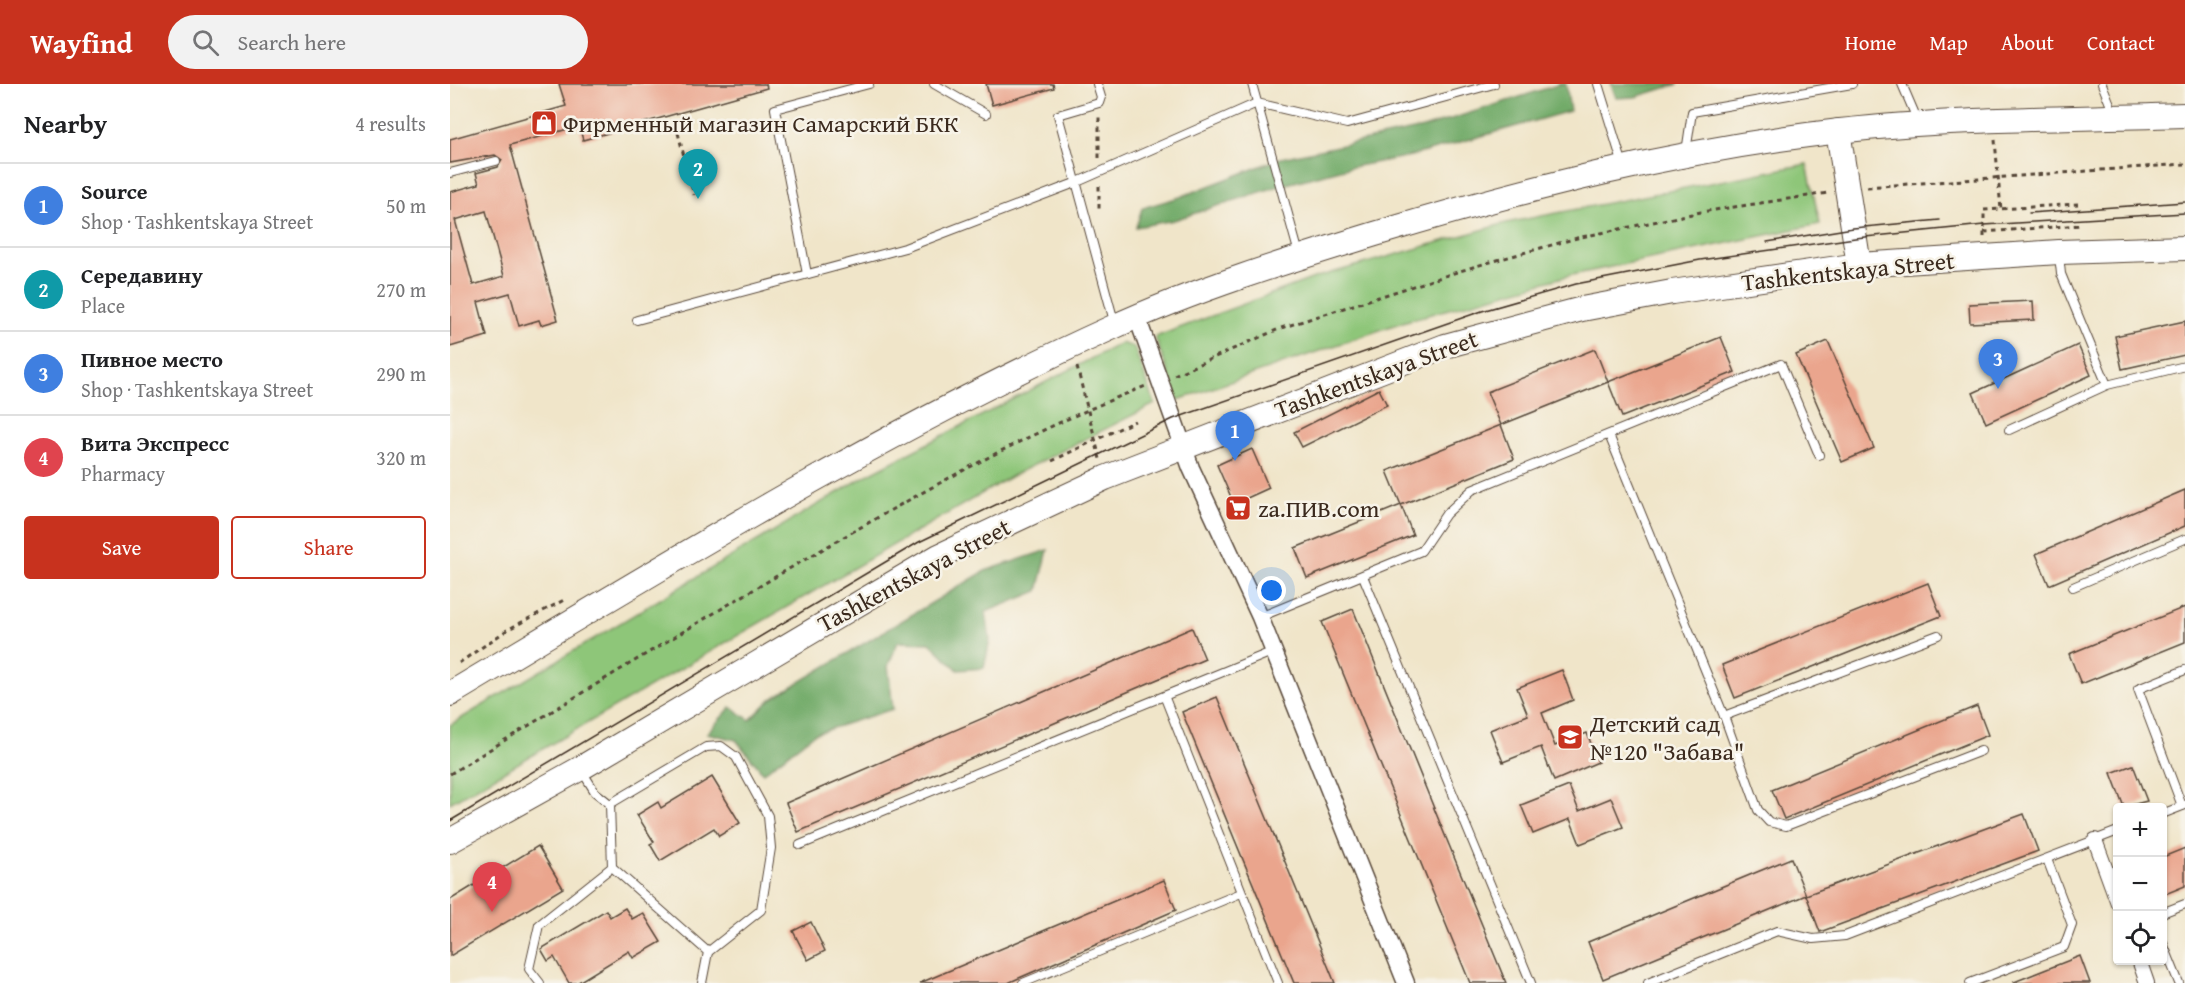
<!DOCTYPE html>
<html lang="en">
<head>
<meta charset="utf-8">
<style>
  body { margin:0; font-family:"Gentium Book Plus",serif; background:#f2f2f2; color:#202124 }
  .controls { position:absolute; right:18px; bottom:18px; display:grid; overflow:hidden; border-radius:6px; box-shadow:0 2px 4px #0004 }
  .controls button { width:54px; height:54px; display:grid; place-items:center; padding:0; border:0; border-bottom:2px solid #e0e0e0; background:#fff; color:#202124; font:30px sans-serif }
  .you { position:absolute; left:822px; top:507px; width:21px; height:21px; margin:-15px; border:4px solid #fff; border-radius:50%; background:#1a73e8; box-shadow:0 0 0 9px #1a73e833 }
  .badge { display:grid; place-items:center; width:39px; height:39px; border-radius:50%; background:#c8321e; color:#fff; font-size:20px; font-weight:700 }
  .pin { position:absolute; translate:-50% -50px; filter:drop-shadow(0 2px 3px #0008) }
  .pin::after { content:''; position:absolute; top:32px; width:21px; height:18px; background:inherit; clip-path:polygon(0 0,100% 0,50% 100%) }
  .list { margin:0; padding:0; list-style:none }
  h2 { display:flex; justify-content:space-between; align-items:center; height:78px; margin:0; padding:0 24px; font-size:26px }
  h2 small { font-size:20px; font-weight:400; color:#757577 }
  .list li { display:grid; grid-template-columns:39px 1fr auto; gap:18px; align-items:center; box-sizing:border-box; height:84px; padding:0 24px; border-top:2px solid #e0e0e0 }
  .list b { display:block; font-size:22px; white-space:nowrap }
  .list p { margin:0; font-size:20px; white-space:nowrap; color:#757577 }
  .list em { font-size:20px; font-style:normal; color:#757577 }
  .actions { display:flex; gap:12px; padding:18px 24px }
  .actions a { flex:1; padding:14px 0; border:2px solid #c8321e; border-radius:6px; text-align:center; font-size:21px; color:#c8321e }
  .actions .main { background:#c8321e; color:#fff }
  .icon { flex:none; width:33px; height:33px; fill:none; stroke:currentColor; stroke-width:2; stroke-linecap:round; stroke-linejoin:round }
  .map { position:relative; flex:none; width:1735px; height:899px; overflow:hidden }
  header { display:flex; align-items:center; gap:36px; box-sizing:border-box; height:84px; padding:0 30px; background:#c8321e; color:#fff }
  header strong { font-size:28px }
  nav { display:flex; gap:33px; margin-inline-start:auto; font-size:21px }
  .search { width:420px; height:54px; background:#f2f2f2; display:flex; align-items:center; gap:15px; box-sizing:border-box; padding:0 21px; border-radius:33px; color:#757577; font-size:22px }
  main { display:flex }
  aside { flex:1; background:#fff }
  .map>svg:first-child { display:block }
</style>
</head>
<body>
<header>
<strong>Wayfind</strong>
<div class="search"><svg class="icon" aria-label="search" viewBox="0 0 24 24"><circle cx="10" cy="10" r="6"/><path d="M15 15l6 6"/></svg>Search here</div>
<nav><a>Home</a><a>Map</a><a>About</a><a>Contact</a></nav>
</header>
<main>
<aside>
<h2>Nearby<small>4 results</small></h2>
<ul class="list">
<li><span class="badge" style="background:#3f7fe0">1</span><div><b>Source</b><p>Shop · Tashkentskaya Street</p></div><em>50 m</em></li>
<li><span class="badge" style="background:#0f9aa8">2</span><div><b>Середавину</b><p>Place</p></div><em>270 m</em></li>
<li><span class="badge" style="background:#3f7fe0">3</span><div><b>Пивное место</b><p>Shop · Tashkentskaya Street</p></div><em>290 m</em></li>
<li><span class="badge" style="background:#e0444e">4</span><div><b>Вита Экспресс</b><p>Pharmacy</p></div><em>320 m</em></li>
</ul>
<div class="actions"><a class="main">Save</a><a>Share</a></div>
</aside>
<div class="map">
<svg width="1735" height="899" viewBox="0 0 1735 899">
  <rect width="100%" height="100%" fill="#f7f3e8"/>
  <filter id="ink" filterUnits="userSpaceOnUse"><feTurbulence type="fractalNoise" baseFrequency=".0167" numOctaves="2"/><feDisplacementMap in="SourceGraphic" scale="12" xChannelSelector="R" yChannelSelector="G"/><feConvolveMatrix kernelMatrix="1 2 1 2 8 2 1 2 1" color-interpolation-filters="sRGB"/></filter>
  <filter id="wash" filterUnits="userSpaceOnUse"><feTurbulence type="fractalNoise" baseFrequency=".008" numOctaves="4" result="noise"/><feDisplacementMap in="SourceGraphic" scale="24" xChannelSelector="R" yChannelSelector="G"/><feGaussianBlur stdDeviation="1.35" result="paint"/><feColorMatrix in="noise" values="0 0 0 0 0 0 0 0 0 0 0 0 0 0 0 0 0 1.4 0 .05"/><feComposite in="paint" operator="in"/></filter>
  <g filter="url(#wash)">
    <rect width="100%" height="100%" fill="#f0e5c9"/>
    <!-- green -->
    <g fill="#8ec679" stroke="#64784c" stroke-width="1.5">
      <path d="M1357,80L1370,140L1117,192L956,237L728,316L705,253L864,194L1056,139Z"/>
      <path d="M671,259L684,263L705,320L562,392L0,719V641L417,391Z"/>
    </g>
    <!-- forest -->
    <g fill="#72ab69" stroke="#566a44" stroke-width="1.5">
      <path d="M1110,0H1116L1120,27L961,72L902,83L829,102L724,136L686,143L692,124L730,113L831,74L973,44Z"/>
      <path d="M1161,0H1229L1185,13L1166,14Z"/>
      <path d="M598,466L588,507L536,528L540,556L534,584L508,586L480,559L448,558L438,582L443,625L364,650L313,689L286,656L257,649L281,623L300,636L321,615L535,487Z"/>
    </g>
    <g id="blocks">
      <!-- building -->
      <g fill="#eaa58d" fill-rule="evenodd">
        <path d="M109,0H316L317,4L133,56L129,42L60,61L108,236L91,241L89,236L69,242L60,209L28,218L37,252L0,263V108L29,100L26,89L48,83L52,76L45,71L0,79V55L116,22ZM36,127L54,192L23,201L5,136Z"/>
        <path d="M536,0H603L604,4L542,21Z"/>
        <path d="M1583,217L1584,236L1520,239L1519,220Z"/>
        <path d="M1735,237V271L1672,285L1665,252Z"/>
        <path d="M1271,253L1285,288L1172,333L1158,298Z"/>
        <path d="M1378,257L1424,364L1392,378L1346,271Z"/>
        <path d="M1628,261L1641,291L1536,339L1523,309Z"/>
        <path d="M1145,265L1158,298L1051,341L1037,308Z"/>
        <path d="M929,305L937,321L852,363L844,348Z"/>
        <path d="M1051,341L1064,375L951,421L937,387Z"/>
        <path d="M802,365L819,404L784,420L767,381Z"/>
        <path d="M1735,406V442L1599,501L1586,470Z"/>
        <path d="M951,421L963,451L857,494L845,464Z"/>
        <path d="M1478,499L1491,532L1285,614L1272,581Z"/>
        <path d="M1735,523V558L1631,600L1619,570Z"/>
        <path d="M903,525L992,744L1056,899H1020L872,538Z"/>
        <path d="M742,544L755,575L348,748L336,719Z"/>
        <path d="M1112,586L1123,616L1092,629L1105,662L1137,649L1148,678L1104,697L1091,663L1053,678L1040,646L1078,631L1067,604Z"/>
        <path d="M767,613L854,824L885,899H844L732,628Z"/>
        <path d="M1527,622L1538,651L1334,735L1322,706Z"/>
        <path d="M1683,681L1697,717L1674,723L1661,689Z"/>
        <path d="M262,693L290,739L269,752L264,744L210,777L200,760L204,758L187,731L208,718L211,724Z"/>
        <path d="M1119,702L1129,727L1161,714L1173,743L1130,760L1120,735L1083,750L1071,721Z"/>
        <path d="M1574,730L1588,767L1370,848L1356,811Z"/>
        <path d="M88,762L113,804L0,872V816Z"/>
        <path d="M1735,764V802L1713,811V773Z"/>
        <path d="M1341,774L1356,811L1153,895L1138,858Z"/>
        <path d="M714,796L726,826L569,894L558,899H470Z"/>
        <path d="M175,824L182,835L193,829L211,858L183,874L179,867L127,899H119L104,873L98,877L91,865L156,826L160,833Z"/>
        <path d="M361,838L375,867L358,876L343,847Z"/>
        <path d="M1630,872L1640,899H1565L1564,898Z"/>
      </g>
    </g>
  </g>
  <g filter="url(#ink)">
    <use href="#blocks" fill-opacity="0" stroke="#564638" stroke-width="1.5"/>
    <g fill="none" stroke-linecap="round" stroke-linejoin="round">
      <defs>
        <g id="service">
          <path d="M484,0L536,30"/>
          <path d="M647,0L651,13L649,19L608,31L665,241"/>
          <path d="M802,0L849,170"/>
          <path d="M1148,0L1173,81"/>
          <path d="M1452,0L1464,28L1466,39"/>
          <path d="M1652,0L1664,30"/>
          <path d="M1236,68L1242,28L1402,0"/>
          <path d="M0,89L46,77"/>
          <path d="M1609,171L1611,190L1657,301"/>
          <path d="M357,190L325,25L419,0"/>
          <path d="M187,236L455,164L625,99L807,19L897,40L1044,0"/>
          <path d="M1559,346L1657,301L1735,282"/>
          <path d="M1159,351L1274,632L1308,726L1319,738L1336,742L1531,667"/>
          <path d="M913,492L1081,899"/>
          <path d="M1623,503L1735,455"/>
          <path d="M810,533L971,467L996,430L1022,406L1331,280L1369,371"/>
          <path d="M715,614L828,899"/>
          <path d="M1274,632L1488,551"/>
          <path d="M132,687L145,708L160,720L162,783L258,868L252,899"/>
          <path d="M160,720L256,663L271,662L286,673L318,732L321,764L311,826L258,868"/>
          <path d="M1732,722L1688,605L1735,586"/>
          <path d="M1712,730L1735,721"/>
          <path d="M350,761L824,567"/>
          <path d="M1712,829L1735,820"/>
          <path d="M1712,857L1729,899"/>
          <path d="M90,899L79,885L89,841L162,783"/>
          <path d="M573,899L791,809"/>
          <path d="M1198,899L1327,847L1363,855L1395,852L1668,747"/>
          <path d="M1520,899L1614,863L1622,841L1597,775"/>
        </g>
        <g id="pedestrian">
          <path d="M1645,756L1668,819"/>
          <path d="M1689,876L1697,899"/>
        </g>
        <path id="minor" d="M687,233L741,384L810,533L956,899"/>
        <g id="secondary">
          <path d="M1388,47L1409,181"/>
          <path d="M0,610C216,481 431,348 661,244C746,205 837,177 925,150C1077,104 1232,65 1390,47C1504,34 1620,35 1735,31"/>
          <path d="M0,757L131,684L489,472L655,394L995,262L1132,225L1222,208L1409,181L1609,168L1735,164"/>
        </g>
      </defs>
      <!-- service casing -->
      <use href="#service" stroke="#564638" stroke-width="10"/>
      <!-- pedestrian casing -->
      <use href="#pedestrian" stroke="#564638" stroke-width="16"/>
      <!-- minor casing -->
      <use href="#minor" stroke="#564638" stroke-width="19"/>
      <!-- secondary casing -->
      <use href="#secondary" stroke="#564638" stroke-width="26"/>
      <!-- path -->
      <g stroke="#564638" stroke-width="3" stroke-dasharray="4.5 4.5" stroke-linecap="butt">
        <path d="M228,49L244,111"/>
        <path d="M1545,56L1551,126"/>
        <path d="M649,74V33"/>
        <path d="M649,102V128"/>
        <path d="M1417,103L1735,80"/>
        <path d="M1534,148L1631,141"/>
        <path d="M1534,153V126L1628,120"/>
        <path d="M627,283L650,375"/>
        <path d="M724,291L831,244L1026,182L1127,154L1251,128L1378,109"/>
        <path d="M602,377L685,337"/>
        <path d="M9,579L57,546L114,516"/>
        <path d="M0,690C120,616 239,543 361,472C469,409 579,347 696,302"/>
      </g>
      <!-- service -->
      <use href="#service" stroke="#fff" stroke-width="8"/>
      <!-- pedestrian -->
      <use href="#pedestrian" stroke="#fff" stroke-width="14"/>
      <!-- minor -->
      <use href="#minor" stroke="#fff" stroke-width="16"/>
      <!-- secondary -->
      <use href="#secondary" stroke="#fff" stroke-width="24"/>
      <!-- tram -->
      <g stroke="#3b2a1e" stroke-width="1.5">
        <path d="M1579,129L1735,118"/>
        <path d="M1317,158L1403,144L1490,136"/>
        <path d="M0,737L469,458L723,335L1032,227L1126,200L1250,176L1405,154L1534,141L1735,129"/>
      </g>
    </g>
  </g>
  <!-- icons -->
  <defs>
    <symbol id="shop-square" viewBox="-11 -11 22 22"><rect x="-9" y="-9" width="18" height="18" rx="4" fill="#c8321e" stroke="#f7f3e8"/><path d="M-5-2.5h2.3a2.7 3.5 0 0 1 5.4 0H5L5.5 6h-11ZM-1.5-2.5h3a1.5 2.3 0 0 0-3 0Z" fill="#fff"/></symbol>
    <symbol id="supermarket-square" viewBox="-11 -11 22 22"><rect x="-9" y="-9" width="18" height="18" rx="4" fill="#c8321e" stroke="#f7f3e8"/><path d="M-6-5.5h2.5l.6 2H6L4.5 2H-2.5L-4.4-4H-6ZM-1.5 3.2a1.3 1.3 0 1 0 .1 0ZM3 3.2a1.3 1.3 0 1 0 .1 0Z" fill="#fff"/></symbol>
    <symbol id="school-square" viewBox="-11 -11 22 22"><rect x="-9" y="-9" width="18" height="18" rx="4" fill="#c8321e" stroke="#f7f3e8"/><path d="M0-5L7-2L0 1L-7-2ZM-4 1L0 2.5L4 1V4Q0 6-4 4Z" fill="#fff"/></symbol>
  </defs>
  <g fill-rule="evenodd">
    <use href="#shop-square" x="79" y="24" width="30" height="30"/>
    <use href="#supermarket-square" x="773" y="409" width="30" height="30"/>
    <use href="#school-square" x="1105" y="638" width="30" height="30"/>
  </g>
  <g text-anchor="middle" dominant-baseline="central" stroke-width="5" stroke-linejoin="round" paint-order="stroke">
    <!-- poi labels -->
    <g font-size="24" fill="#3b2a1e" stroke="#f7f3e8" text-anchor="start">
      <text x="113" y="39">Фирменный магазин Самарский БКК</text>
      <text x="808" y="424">za.ПИВ.com</text>
      <text x="1140" y="639">Детский сад<tspan x="1140" dy="28">№120 "Забава"</tspan></text>
    </g>
    <!-- street labels -->
    <g font-size="24" fill="#3b2a1e" stroke="#f7f3e8">
      <text transform="translate(1398 187) rotate(-6)">Tashkentskaya Street</text>
      <text transform="translate(926 290) rotate(-20)">Tashkentskaya Street</text>
      <text transform="translate(464 491) rotate(-28)">Tashkentskaya Street</text>
    </g>
  </g>
</svg>
<div class="controls">
<button>+</button>
<button>−</button>
<button><svg class="icon" aria-label="locate" viewBox="0 0 24 24"><circle cx="12" cy="12" r="6"/><path d="M12 2v4M12 18v4M2 12h4M18 12h4"/></svg></button>
</div>
<div class="you"></div>
<div class="pin badge" style="left:785px;top:377px;background:#3f7fe0">1</div>
<div class="pin badge" style="left:248px;top:115px;background:#0f9aa8">2</div>
<div class="pin badge" style="left:1548px;top:305px;background:#3f7fe0">3</div>
<div class="pin badge" style="left:42px;top:828px;background:#e0444e">4</div>
</div>
</main>
</body>
</html>
